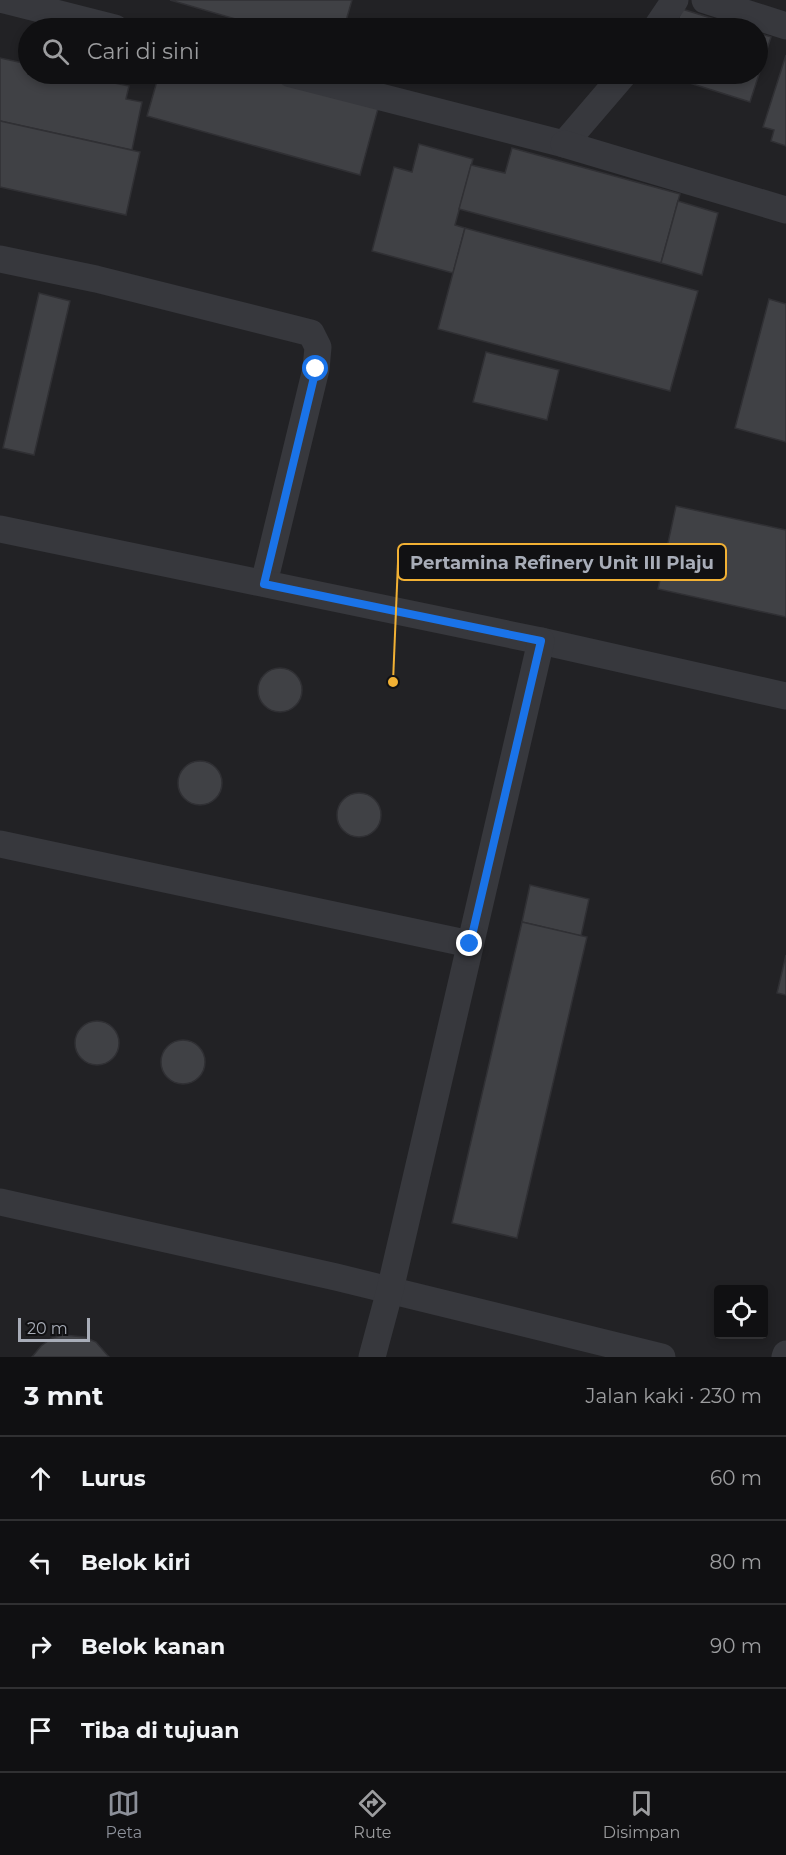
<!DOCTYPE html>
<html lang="id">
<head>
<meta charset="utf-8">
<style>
  body { margin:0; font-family:Montserrat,sans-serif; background:#19191b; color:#f1f3f6 }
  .controls { position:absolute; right:18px; bottom:18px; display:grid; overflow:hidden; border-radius:6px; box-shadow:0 3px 9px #0003 }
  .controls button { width:54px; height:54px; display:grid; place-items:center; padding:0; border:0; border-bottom:2px solid #303032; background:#101012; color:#f1f3f6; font:30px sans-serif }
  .scale { position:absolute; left:18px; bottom:15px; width:72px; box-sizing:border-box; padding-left:6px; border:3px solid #a8adb8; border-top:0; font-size:16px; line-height:21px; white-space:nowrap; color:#a8adb8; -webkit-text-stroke:4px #111113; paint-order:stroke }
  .stop { position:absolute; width:18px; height:18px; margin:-14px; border:4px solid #1a73e8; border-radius:50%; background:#fff }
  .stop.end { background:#1a73e8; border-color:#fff; box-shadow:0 2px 6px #0008 }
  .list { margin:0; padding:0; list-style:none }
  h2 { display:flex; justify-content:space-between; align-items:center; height:78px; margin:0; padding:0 24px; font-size:26px }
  h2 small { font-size:20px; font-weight:400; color:#9c9d9f }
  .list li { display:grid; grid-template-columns:39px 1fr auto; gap:18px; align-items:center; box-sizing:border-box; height:84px; padding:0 24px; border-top:2px solid #303032 }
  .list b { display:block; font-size:22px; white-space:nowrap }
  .list em { font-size:20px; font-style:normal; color:#9c9d9f }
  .icon { flex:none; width:33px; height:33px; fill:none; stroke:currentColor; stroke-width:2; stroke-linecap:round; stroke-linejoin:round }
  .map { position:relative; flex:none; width:786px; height:1357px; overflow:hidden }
  .search { position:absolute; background:#101012; box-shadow:0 3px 9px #0003; left:18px; right:18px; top:18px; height:66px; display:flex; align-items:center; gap:15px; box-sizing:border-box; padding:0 21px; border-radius:33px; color:#9c9d9f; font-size:22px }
  .sheet { height:414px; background:#101012 }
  nav { display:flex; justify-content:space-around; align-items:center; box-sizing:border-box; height:84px; border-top:2px solid #303032; background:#101012; font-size:16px; color:#9c9d9f }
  nav a { display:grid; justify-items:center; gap:3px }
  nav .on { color:#8c9099 }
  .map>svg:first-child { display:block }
</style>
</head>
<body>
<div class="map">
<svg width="786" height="1357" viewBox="0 0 786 1357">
  <rect width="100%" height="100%" fill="#161618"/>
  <!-- built -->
  <path fill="#222225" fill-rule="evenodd" d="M0,0H786V1357H0ZM28,28H758V74H28ZM718,1290H764V1334H718Z"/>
  <!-- building -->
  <g fill="#404145" stroke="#303034" stroke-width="1.5">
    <path d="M170,0H352L344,28H266Z"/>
    <path d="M682,9L743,28H675Z"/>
    <path d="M758,33L771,37L750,102L661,74H758Z"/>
    <path d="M786,55V146L771,141L774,130L763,127Z"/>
    <path d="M0,58L28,64V74H71L129,86L126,99L142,102L132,150L0,121Z"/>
    <path d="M159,74H264L379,105L360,175L147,116Z"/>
    <path d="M0,121L140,152L126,215L0,187Z"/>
    <path d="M419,144L473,159L455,225L465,228L453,273L372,251L394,167L412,172Z"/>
    <path d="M512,148L680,194L661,263L459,209L471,165L505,173Z"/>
    <path d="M678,201L718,213L702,275L661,263Z"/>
    <path d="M465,228L698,291L670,391L438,329Z"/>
    <path d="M39,293L70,301L34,455L3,448Z"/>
    <path d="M769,299L786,304V442L735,428Z"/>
    <path d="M486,352L559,370L547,420L473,402Z"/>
    <path d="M676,506L786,530V617L658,589Z"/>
    <circle cx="280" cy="690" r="22"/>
    <circle cx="200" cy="783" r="22"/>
    <circle cx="359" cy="815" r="22"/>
    <path d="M530,885L589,899L581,936L522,922Z"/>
    <path d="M522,922L587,937L517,1238L452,1223Z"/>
    <path d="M786,955V995L777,993Z"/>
    <circle cx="97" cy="1043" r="22"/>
    <circle cx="183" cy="1062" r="22"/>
    <path d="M63,1335L85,1337L96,1342L109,1357H32L41,1346L52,1338Z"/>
  </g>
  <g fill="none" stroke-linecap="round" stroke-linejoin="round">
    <!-- minor -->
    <g stroke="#37383d" stroke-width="27">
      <path d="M4,0L115,28"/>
      <path d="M705,0L786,26"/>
      <path d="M656,28L675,0"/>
      <path d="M291,74L564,144L624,74"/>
      <path d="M564,144L786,210"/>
      <path d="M0,259L96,279L311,333L318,347L316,369L264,583"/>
      <path d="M0,529L541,641L786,696"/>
      <path d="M0,844L470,944"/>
      <path d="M0,1202L336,1277L662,1357"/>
      <path d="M372,1357L390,1290L541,641"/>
      <path d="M785,1357L786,1354"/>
    </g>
  </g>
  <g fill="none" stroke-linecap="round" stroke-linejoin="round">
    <!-- route -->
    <path stroke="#1a73e8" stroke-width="8" d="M316,369L264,584L541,641L470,944"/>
  </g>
  <!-- callouts -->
  <path fill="none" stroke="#f2b134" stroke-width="2" d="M393 682L398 562"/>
  <circle fill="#f2b134" stroke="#111113" stroke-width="2" cx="393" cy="682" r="6"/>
  <rect fill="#111113" stroke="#f2b134" stroke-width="2" x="398" y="544" width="328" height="36" rx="6"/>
  <g font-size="18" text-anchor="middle" font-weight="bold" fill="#a8adb8">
    <text x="562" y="569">Pertamina Refinery Unit III Plaju</text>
  </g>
</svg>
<div class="controls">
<button><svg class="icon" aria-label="locate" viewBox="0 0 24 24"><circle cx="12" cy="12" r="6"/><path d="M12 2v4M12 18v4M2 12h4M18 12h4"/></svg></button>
</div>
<div class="scale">20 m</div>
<div class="stop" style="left:316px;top:369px"></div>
<div class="stop end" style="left:470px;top:944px"></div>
<div class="search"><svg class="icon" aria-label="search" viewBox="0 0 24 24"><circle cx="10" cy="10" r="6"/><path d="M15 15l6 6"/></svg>Cari di sini</div>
</div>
<section class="sheet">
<h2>3 mnt<small>Jalan kaki · 230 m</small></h2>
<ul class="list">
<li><svg class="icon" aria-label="ahead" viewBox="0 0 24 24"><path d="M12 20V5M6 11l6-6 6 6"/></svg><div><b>Lurus</b></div><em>60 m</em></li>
<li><svg class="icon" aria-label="left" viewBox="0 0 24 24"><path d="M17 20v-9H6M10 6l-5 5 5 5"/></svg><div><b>Belok kiri</b></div><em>80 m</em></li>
<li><svg class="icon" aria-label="right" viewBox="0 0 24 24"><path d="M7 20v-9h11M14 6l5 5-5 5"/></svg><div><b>Belok kanan</b></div><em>90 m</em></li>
<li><svg class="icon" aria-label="arrive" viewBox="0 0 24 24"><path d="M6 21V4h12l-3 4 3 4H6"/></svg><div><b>Tiba di tujuan</b></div></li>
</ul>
</section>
<nav>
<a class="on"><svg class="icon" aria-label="map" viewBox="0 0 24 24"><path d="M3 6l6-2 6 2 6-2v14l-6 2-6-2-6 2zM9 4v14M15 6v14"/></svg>Peta</a>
<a><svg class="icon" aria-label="directions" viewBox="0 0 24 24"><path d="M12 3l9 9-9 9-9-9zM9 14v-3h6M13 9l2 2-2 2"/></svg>Rute</a>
<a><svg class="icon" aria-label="saved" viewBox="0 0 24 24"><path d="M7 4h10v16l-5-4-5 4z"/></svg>Disimpan</a>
</nav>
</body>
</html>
